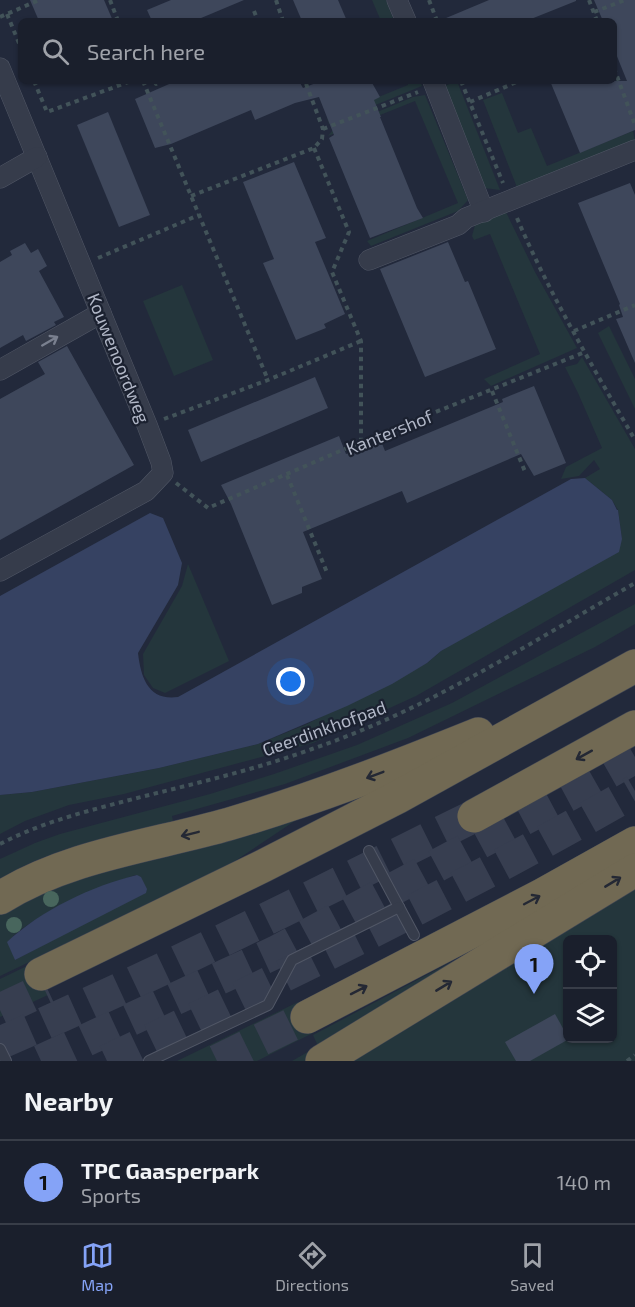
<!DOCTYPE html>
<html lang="en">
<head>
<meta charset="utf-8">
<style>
  body { margin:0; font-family:"Exo 2",sans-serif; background:#232734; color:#f1f3f6 }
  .controls { position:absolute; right:18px; bottom:18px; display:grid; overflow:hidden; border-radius:9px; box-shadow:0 2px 4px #0004 }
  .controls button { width:54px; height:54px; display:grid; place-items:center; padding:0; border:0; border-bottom:2px solid #383d48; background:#1a1f2c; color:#f1f3f6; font:30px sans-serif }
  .you { position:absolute; left:291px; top:682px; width:21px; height:21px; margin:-15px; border:4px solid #fff; border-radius:50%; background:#1a73e8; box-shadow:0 0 0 9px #1a73e833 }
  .badge { display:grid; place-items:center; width:39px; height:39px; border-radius:50%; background:#85a3f7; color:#111; font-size:20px; font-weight:700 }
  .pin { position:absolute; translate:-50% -50px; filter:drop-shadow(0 2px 3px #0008) }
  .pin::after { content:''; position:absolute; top:32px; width:21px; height:18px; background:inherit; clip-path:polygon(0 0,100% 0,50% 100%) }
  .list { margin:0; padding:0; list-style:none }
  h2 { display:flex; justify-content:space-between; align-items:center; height:78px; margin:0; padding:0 24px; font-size:26px }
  h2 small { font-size:20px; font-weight:400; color:#9fa2a9 }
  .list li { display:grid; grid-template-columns:39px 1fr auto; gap:18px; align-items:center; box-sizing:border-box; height:84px; padding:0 24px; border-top:2px solid #383d48 }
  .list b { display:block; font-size:22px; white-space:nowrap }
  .list p { margin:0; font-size:20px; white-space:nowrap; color:#9fa2a9 }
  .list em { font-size:20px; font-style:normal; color:#9fa2a9 }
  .icon { flex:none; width:33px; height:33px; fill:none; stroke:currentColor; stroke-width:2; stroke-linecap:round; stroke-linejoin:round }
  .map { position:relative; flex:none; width:635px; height:1061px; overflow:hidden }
  .search { position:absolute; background:#1a1f2c; box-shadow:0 2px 4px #0004; left:18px; right:18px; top:18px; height:66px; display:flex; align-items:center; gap:15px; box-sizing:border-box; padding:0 21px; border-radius:9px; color:#9fa2a9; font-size:22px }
  .sheet { height:162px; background:#1a1f2c }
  nav { display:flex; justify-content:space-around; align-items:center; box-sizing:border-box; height:84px; border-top:2px solid #383d48; background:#1a1f2c; font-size:16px; color:#9fa2a9 }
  nav a { display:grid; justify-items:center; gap:3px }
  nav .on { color:#85a3f7 }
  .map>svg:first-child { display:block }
</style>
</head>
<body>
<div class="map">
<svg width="635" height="1061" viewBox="0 0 635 1061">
  <rect width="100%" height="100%" fill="#22293b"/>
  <!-- green -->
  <g fill="#24363c" fill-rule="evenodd">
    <path d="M372,0H386L394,21H381Z"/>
    <path d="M407,81H420L422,86L329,124L327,118L408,85Z"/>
    <path d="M457,81L500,190L484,188L442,87Z"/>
    <path d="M502,93L518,133L531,128L547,166L633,131L635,141L518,190L483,100Z"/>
    <path d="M425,95L468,200L458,211L371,246L367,241L458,203L415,101L328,136L332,131L413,97Z"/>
    <path d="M506,212L535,272L577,348L491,386L484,379L540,354L490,234L474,240L472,236L475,225Z"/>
    <path d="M182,285L213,360L174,376L143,301Z"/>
    <path d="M609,326L635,379V409L598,333Z"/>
    <path d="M582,357L635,449V570L416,696L313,743L124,794L69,805L25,821L0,834V795L32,792L159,768L258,744L305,725L427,663L441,651L622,539L618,510L612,500L585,478L600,469L594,460L579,476L561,479L566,467L602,448L578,393L565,367L577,364Z"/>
    <path d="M188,564L229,661L165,693L153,688L144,675L143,654L182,586Z"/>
    <path d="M635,604V624L595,647L408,738L285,784L172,816L173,821C115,836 52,847 0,879V859L35,843L60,834L210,794L274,774L357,745L452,703Z"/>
    <path d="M326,800L220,871L0,976V906L22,893ZM135,875L141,877L103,913L15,960L13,936C48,907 92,891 135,875Z"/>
    <path d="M635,889V1061H350ZM568,940H612V1038H568Z"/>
    <path d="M474,950L308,1061H292L318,1046L313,1035Z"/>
    <path d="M33,963L48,995L0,1017V979Z"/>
    <path d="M298,1002L313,1033L257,1061H177Z"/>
  </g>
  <!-- water -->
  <g fill="#364262">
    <path d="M585,478L612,500L617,510H618L622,539L619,552L441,651L427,663L392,684L347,706L258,744L159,768L32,792L0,795V596L150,513L163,518L182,563L178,585L138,653C141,679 149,701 178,697L571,479Z"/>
    <path d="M137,875L141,877L147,889L146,893L15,960L7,942C41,910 92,886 137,875Z"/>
  </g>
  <!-- building -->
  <g fill="#3e475b">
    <path d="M30,0H104L113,21H39Z"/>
    <path d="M171,0H244L194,21H152L147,10Z"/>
    <path d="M293,0H338L347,21H302Z"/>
    <path d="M489,0H576V1L526,21H439Z"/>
    <path d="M594,0H635V130L580,153L550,81H627L614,49V21H603Z"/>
    <path d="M176,81H299L303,88L321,81H371L380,97L374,100L381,117H380L417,208L423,218L370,238L329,138L334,135L319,97L295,103L255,120L251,110L171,144L155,148L135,99Z"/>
    <path d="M108,112L150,215L119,227L77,125Z"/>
    <path d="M294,162L326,238L315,242L345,314L324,324L326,328L296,340L263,263L274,259L243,182Z"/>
    <path d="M630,183L635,195V363L616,319L623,317L619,305L620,304L578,203Z"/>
    <path d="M448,242L465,282L468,281L496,349L425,377L380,269Z"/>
    <path d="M25,243L31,253L38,249L47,266L39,271L64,317L54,322L56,325L26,341L23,335L0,348V262L12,255L10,251Z"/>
    <path d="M67,346L134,465L0,540V399L45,374L38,362Z"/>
    <path d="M315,377L328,408L201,462L188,430Z"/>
    <path d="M534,386L566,463L534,476L521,454L407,503L402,491L303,532L322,579L302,587V593L272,605L231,504L221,485L339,436L346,454L381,441L385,451L503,402L502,399Z"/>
    <path d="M555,1014L569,1039L530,1061H516L505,1042Z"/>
  </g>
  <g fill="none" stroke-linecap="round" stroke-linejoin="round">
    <!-- highway-tunnel -->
    <g stroke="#373e50" stroke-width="33" stroke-dasharray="33 16" stroke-linecap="butt">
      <path d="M0,1010L47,988"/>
      <path d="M0,1043C161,973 317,894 474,816"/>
      <path d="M41,1061L276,952L570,794L635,757"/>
      <path d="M107,1061C286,976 463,889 635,791"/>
      <path d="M217,1061L307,1017"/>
    </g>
    <defs>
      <g id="lane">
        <path d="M369,851L414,935"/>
        <path d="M0,1049L6,1061"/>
        <path d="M149,1061L268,1005L292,960L399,907"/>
      </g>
      <g id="street">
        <path d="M397,0L406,21"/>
        <path d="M0,68L147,425L161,462L163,473L146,491L0,571"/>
        <path d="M433,81L484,212"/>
        <path d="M0,178L37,157"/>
        <path d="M369,260L458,225L466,218L635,150"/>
        <path d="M0,370L101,313"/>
      </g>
      <g id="highway">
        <path d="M474,816L635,727"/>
        <path d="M0,898C69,855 152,846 229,824C314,799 396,767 478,734"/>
        <path d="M41,974L263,866L398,797L635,666"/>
        <path d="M307,1017L542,895L635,843"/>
        <path d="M322,1061L635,870"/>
      </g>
    </defs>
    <!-- lane casing -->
    <use href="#lane" stroke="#515766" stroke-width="12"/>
    <!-- street casing -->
    <use href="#street" stroke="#515766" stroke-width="21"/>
    <!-- highway casing -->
    <use href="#highway" stroke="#3e4453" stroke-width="34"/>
    <!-- path -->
    <g stroke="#425359" stroke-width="4" stroke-dasharray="4.5 4.5" stroke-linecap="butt">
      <path d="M110,0L118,21"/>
      <path d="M276,0L283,21"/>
      <path d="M429,0L437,21"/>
      <path d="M589,0L597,21"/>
      <path d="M254,11L258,21"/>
      <path d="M594,12L625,0"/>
      <path d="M7,14L21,48"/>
      <path d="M0,17L39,0"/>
      <path d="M614,68L635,125"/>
      <path d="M34,81L47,112L131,81"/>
      <path d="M143,81L268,380"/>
      <path d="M154,81L156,84L162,81"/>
      <path d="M461,81L503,183"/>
      <path d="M470,102L519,81"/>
      <path d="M323,129L418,92"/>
      <path d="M314,148L349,232L332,272L361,341V442"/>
      <path d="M191,196L314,148L322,139L323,129L305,81"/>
      <path d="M517,218C549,293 594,369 635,440"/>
      <path d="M98,258L199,215"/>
      <path d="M574,331L635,305"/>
      <path d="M492,391L526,474"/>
      <path d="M164,419L268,380L361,341"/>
      <path d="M287,475L328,575"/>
      <path d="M176,483L208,508L361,442L585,352"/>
      <path d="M0,844C42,822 88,811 133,799C193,784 254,770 312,749C427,710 530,643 635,583"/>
      <path d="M627,1061L635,1055"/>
    </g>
    <!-- lane -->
    <use href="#lane" stroke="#363c4b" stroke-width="10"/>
    <!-- street -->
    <use href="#street" stroke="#363c4b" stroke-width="20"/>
    <!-- highway -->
    <use href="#highway" stroke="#716953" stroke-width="33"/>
  </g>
  <!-- trees -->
  <g fill="#48665d">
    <circle cx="51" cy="899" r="8"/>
    <circle cx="14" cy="925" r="8"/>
  </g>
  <!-- one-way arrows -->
  <defs><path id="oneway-shaft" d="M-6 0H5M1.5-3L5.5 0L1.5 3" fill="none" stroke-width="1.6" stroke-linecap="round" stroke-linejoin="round" transform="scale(1.5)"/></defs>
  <use stroke="#7a808f" href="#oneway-shaft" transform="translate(50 341) rotate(-30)"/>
  <g stroke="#242834">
    <use href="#oneway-shaft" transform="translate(584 755) rotate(151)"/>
    <use href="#oneway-shaft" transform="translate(375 775) rotate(159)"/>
    <use href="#oneway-shaft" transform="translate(190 834) rotate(166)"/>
    <use href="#oneway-shaft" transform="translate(613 882) rotate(-31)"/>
    <use href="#oneway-shaft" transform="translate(532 900) rotate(-28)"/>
    <use href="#oneway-shaft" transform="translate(444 986) rotate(-31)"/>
    <use href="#oneway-shaft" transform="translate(359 990) rotate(-27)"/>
  </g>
  <g text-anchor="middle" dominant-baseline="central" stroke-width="4.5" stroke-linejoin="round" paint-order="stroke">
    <!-- street labels -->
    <g font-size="18" fill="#b1b7c7" stroke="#1b2130">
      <text transform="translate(119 358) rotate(68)">Kouwenoordweg</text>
      <text transform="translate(389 432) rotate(-22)">Kantershof</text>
      <text transform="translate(324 728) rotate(-20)">Geerdinkhofpad</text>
    </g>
  </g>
</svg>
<div class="controls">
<button><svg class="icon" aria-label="locate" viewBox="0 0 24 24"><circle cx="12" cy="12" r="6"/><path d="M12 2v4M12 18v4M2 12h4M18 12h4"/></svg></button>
<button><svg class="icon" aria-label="layers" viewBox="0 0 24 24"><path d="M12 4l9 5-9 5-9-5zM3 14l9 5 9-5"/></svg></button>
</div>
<div class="you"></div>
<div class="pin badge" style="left:534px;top:994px">1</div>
<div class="search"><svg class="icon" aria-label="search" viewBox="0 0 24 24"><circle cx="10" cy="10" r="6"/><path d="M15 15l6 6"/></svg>Search here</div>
</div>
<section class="sheet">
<h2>Nearby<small></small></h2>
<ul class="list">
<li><span class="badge">1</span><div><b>TPC Gaasperpark</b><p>Sports</p></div><em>140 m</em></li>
</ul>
</section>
<nav>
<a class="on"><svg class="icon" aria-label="map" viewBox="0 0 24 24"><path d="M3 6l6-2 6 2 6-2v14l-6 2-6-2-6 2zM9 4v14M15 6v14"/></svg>Map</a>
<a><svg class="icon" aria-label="directions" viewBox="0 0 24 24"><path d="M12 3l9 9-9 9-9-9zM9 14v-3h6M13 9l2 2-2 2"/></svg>Directions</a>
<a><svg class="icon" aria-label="saved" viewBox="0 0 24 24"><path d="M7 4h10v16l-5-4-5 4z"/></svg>Saved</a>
</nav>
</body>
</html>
